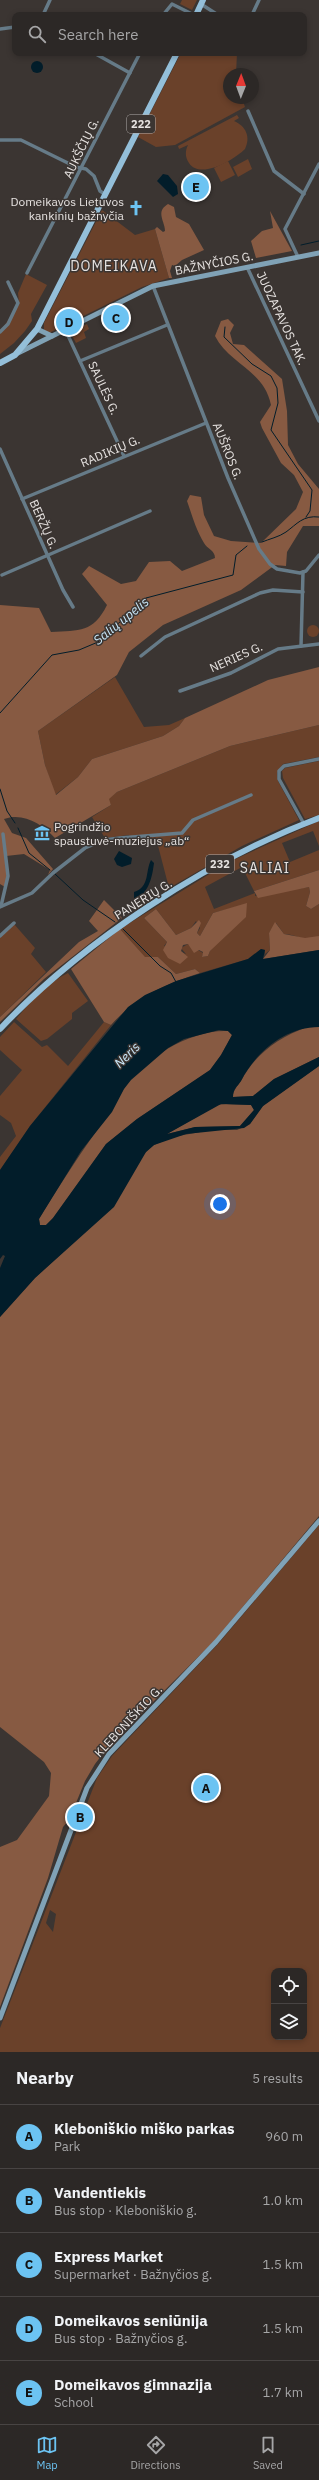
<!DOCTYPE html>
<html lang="en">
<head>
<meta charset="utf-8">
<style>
  body { margin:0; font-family:"IBM Plex Sans",sans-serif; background:#383432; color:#f1f3f6 }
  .controls { position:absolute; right:12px; bottom:12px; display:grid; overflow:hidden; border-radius:8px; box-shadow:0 2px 6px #0003 }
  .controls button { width:36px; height:36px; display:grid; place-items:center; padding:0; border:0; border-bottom:1px solid #484443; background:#2c2826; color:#f1f3f6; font:20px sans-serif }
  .compass { position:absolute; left:223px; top:68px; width:36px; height:36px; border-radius:50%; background:#2c2826; box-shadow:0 2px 6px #0003; rotate:1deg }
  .you { position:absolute; left:220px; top:1204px; width:14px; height:14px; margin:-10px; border:3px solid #fff; border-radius:50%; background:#1a73e8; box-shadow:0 0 0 6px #1a73e833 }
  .badge { display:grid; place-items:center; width:26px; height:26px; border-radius:50%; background:#6cc3f2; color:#111; font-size:13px; font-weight:700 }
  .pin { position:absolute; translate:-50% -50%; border:2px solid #fff; box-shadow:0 1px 4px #0006 }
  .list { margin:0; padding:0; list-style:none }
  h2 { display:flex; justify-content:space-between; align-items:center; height:52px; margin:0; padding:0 16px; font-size:17px }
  h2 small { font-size:13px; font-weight:400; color:#a6a6a7 }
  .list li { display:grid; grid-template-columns:26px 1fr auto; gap:12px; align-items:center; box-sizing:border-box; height:64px; padding:0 16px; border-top:1px solid #484443 }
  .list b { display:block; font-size:15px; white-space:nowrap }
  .list p { margin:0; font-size:13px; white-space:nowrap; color:#a6a6a7 }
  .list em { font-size:13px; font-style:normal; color:#a6a6a7 }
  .icon { flex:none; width:22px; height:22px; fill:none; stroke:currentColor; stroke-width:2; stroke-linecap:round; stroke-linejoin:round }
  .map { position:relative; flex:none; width:319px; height:2052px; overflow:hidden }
  .search { position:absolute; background:#2c2826; box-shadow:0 2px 6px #0003; left:12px; right:12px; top:12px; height:44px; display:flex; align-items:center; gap:10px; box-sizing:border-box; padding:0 14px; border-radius:8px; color:#a6a6a7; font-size:15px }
  .sheet { height:372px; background:#2c2826 }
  nav { display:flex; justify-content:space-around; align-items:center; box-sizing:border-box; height:56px; border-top:1px solid #484443; background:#2c2826; font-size:11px; color:#a6a6a7 }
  nav a { display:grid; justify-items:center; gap:2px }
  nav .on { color:#6cc3f2 }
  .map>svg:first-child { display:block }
</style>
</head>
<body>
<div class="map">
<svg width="319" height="2052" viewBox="0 0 319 2052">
  <rect width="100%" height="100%" fill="#3b3532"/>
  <!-- green -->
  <g fill="#6a412a" fill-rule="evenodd">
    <path d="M182,0H197L192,10L180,4Z"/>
    <path d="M181,53H237L236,74H229V98H242L245,107L175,145L156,147L138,137Z"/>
    <path d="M237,115L239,118L234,121C246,126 251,137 245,149C234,160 200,180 189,163C185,157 185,151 188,145L179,149L178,146Z"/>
    <path d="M248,159L252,169L238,177L233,167Z"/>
    <path d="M228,161L235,175L221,182L214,168Z"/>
    <path d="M102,210L135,235L155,229L169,278L142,287L49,333L44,330V323Z"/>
    <path d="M26,274L47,285L31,314L32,321L25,331L14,343L0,354V332L19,304L18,293Z"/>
    <path d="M87,324L89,329L84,332L86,338L76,343L70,332Z"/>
    <circle cx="313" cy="631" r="6"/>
    <path d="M115,677L144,727L169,725L185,718L179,726L163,736L92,759L78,777L55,795L45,765L38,731Z"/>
    <path d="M319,725V757L283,764L277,773L278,781L299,820L242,846L169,888L156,838H131L129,835L105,838L92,817L111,805L108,799L117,792L230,746Z"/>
    <path d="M319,761V815L305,819L283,778L282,771L285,768Z"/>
    <path d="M319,821V846L313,831L282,843L290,862L319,850V870L254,891L242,867L205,887L214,909L255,893V896L309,887L310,892L306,906L311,909L319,904V936C309,944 295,934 284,934L276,923L269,933L270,950L265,954V950L261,949L248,959L200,973L195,969L176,974L158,957L145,958L120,929L229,862ZM247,904L210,951L208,956L202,957L203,953L188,944L181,948L186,954L164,946L167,942L144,918L156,909L176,935L191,928L196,921L200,928L197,933L200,936L213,913Z"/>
    <path d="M14,924L35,948L31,954L46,972L0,1017V937Z"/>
    <path d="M68,973L88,1001L72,1013V1019L47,1039L41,1041L16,1019C31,1001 47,983 68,973Z"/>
    <path d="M14,1022L42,1047L47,1045L68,1066L104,1022L111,1025L30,1126L0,1170V1157L16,1136L11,1123L0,1115V1096L22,1070L0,1050V1037Z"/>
    <path d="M319,1525V2052H0V2028L97,1778L112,1756L218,1644ZM50,1910L56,1914L53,1932L46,1923ZM274,1971H304V2037H274Z"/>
  </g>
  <!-- forest -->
  <g fill="#875a42">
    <path d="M168,204L174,207L176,217L189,224L204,250L182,260L175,266L172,265L170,271L172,278H169L155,229L157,227L163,232L165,231C165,221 155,212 168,204Z"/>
    <path d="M270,211L292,251L256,258L251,241L262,231L273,228Z"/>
    <path d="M228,319L234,325L230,333L233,344L244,345L282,379L287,411L288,445L298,464L319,489V526H303L287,552L286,566L275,565L241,590L163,625L129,652L117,675L38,731L45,765L56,795L78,777L92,759L163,736L179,726L185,718L268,680L319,667V725L230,746L117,792L109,799L111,805L55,838C42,824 23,812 4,819L12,833L26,838L53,869L48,875L50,870L24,854L6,856L8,876L5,887L0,884V605L39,608L51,632C80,630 93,633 107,605L82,574L89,566L121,584L136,581L149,562L170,561L182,571L215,558C215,550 207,549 204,543C196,530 192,515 187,501L190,495L201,497L204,515L214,536L231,541L261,543L296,509L303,492L294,475L281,463L262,428L260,422L271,405C264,370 229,364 215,336L221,321Z"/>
    <path d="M319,870V904L311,909L306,906L310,892L309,887L258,898L254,891Z"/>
    <path d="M104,900L122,918L44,979L0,1022V1017L79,942L98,931L89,921Z"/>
    <path d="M247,903L246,917L210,951L208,956L202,957L203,952L199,950L194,953L188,944L183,945L181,951L188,957L180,964L168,958L163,950L167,942L144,918L156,909L176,935L191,928L199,920L201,923L197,933L200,936L213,913Z"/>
    <path d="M275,922L284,934L305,938L319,936V950L263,959L270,950L269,933Z"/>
    <path d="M120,929L145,957H158L176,974L195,969L200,973C164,985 137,996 111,1025L104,1022L71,969Z"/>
    <path d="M307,1027H319V1057L274,1079L253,1096L233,1097C233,1090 237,1087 241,1081C256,1053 278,1038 307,1027Z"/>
    <path d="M228,1031L232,1035L221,1055L210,1070L137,1119L106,1144L53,1218L46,1225H40L39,1219C61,1183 83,1149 108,1115C114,1107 118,1098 123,1090C142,1058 192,1029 228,1031Z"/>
    <path d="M319,1066V1516L215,1640L108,1747L95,1764L85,1781L69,1820L63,1827L48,1878L0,2007V1847L17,1840L49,1796L51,1773L44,1762L0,1727V1317L35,1278L63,1252L146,1152L154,1145L173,1137L211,1130H237L250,1124L263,1106Z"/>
    <path d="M226,1104L251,1105L254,1110L240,1126L195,1127L167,1134L217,1105Z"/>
  </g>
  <!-- water -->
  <g fill="#021d2a" fill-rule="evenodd">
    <circle cx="37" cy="67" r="6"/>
    <path d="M163,174L168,175L177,186L178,194L173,197L157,181Z"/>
    <path d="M119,851L132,858L131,864L122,867L117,865L114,859Z"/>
    <path d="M151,860L154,863C152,878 149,893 134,900V892C150,887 145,872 151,860Z"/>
    <path d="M261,949L265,950L263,959L319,950V1027C285,1027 256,1052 241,1081C237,1087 233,1089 233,1097L253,1096L274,1079L319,1057V1066L263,1106L250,1124L244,1128L186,1134L154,1145L146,1152L114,1207L35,1278L0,1317V1268L5,1256L3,1255L0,1259V1170L30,1126L128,1007L145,995L176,981L248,959ZM219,1030L228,1031L232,1035L221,1055L210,1070L137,1119L106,1144L53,1218L46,1225H40L39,1219L81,1151L112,1112L124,1089L131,1080L168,1048L184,1039ZM221,1104L251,1105L254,1110L240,1126L195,1127L167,1134Z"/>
  </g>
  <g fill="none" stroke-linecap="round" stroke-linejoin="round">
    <!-- stream -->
    <g stroke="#021d2a" stroke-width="1">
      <path d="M301,245L319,241"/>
      <path d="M225,327L224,337L252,364L271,376L277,388L278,403L271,430L312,490L310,511L306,517"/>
      <path d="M262,542C269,539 279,537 286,532C297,524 303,515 319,517"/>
      <path d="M0,713L52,655L79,650L98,642L146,598L233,575L236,555L247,546"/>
      <path d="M0,789L7,811L15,823"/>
      <path d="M18,828L29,853L50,870"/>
      <path d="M55,874L83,900L115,922"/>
      <path d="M123,929L160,966L171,973L176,982"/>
    </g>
    <!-- street -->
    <g stroke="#667b88" stroke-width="3.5">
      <path d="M201,4L218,15"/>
      <path d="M43,15L50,0"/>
      <path d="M163,15L172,4L194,15"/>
      <path d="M252,15L259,0"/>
      <path d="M0,29L15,27"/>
      <path d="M94,53L130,73"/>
      <path d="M248,111L274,171L304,194"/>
      <path d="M0,140H21L76,167L86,169L94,176L100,191L106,195"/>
      <path d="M298,257L285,229L319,164"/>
      <path d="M247,267L319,421"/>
      <path d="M27,273L140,53"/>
      <path d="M153,286L228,478L259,549L270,564L277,569L300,573L306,571L319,555"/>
      <path d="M65,329L124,456"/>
      <path d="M0,332L8,324L18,303L8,282"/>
      <path d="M80,361L167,325"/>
      <path d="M0,449L63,590L73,607"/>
      <path d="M22,499L206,423"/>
      <path d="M2,575L150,511"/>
      <path d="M301,646L303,572"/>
      <path d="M141,656L165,637L260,593L273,590L303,592"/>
      <path d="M180,691L231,673L278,649L319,644"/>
      <path d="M304,824L279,779V771L284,766L319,759"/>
      <path d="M1,906L8,876L3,834"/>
      <path d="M0,907L32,893L53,873L85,848L104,840L120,838L182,833L193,820L251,795"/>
      <path d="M0,936L14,923"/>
    </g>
    <!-- secondary -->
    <g stroke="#80a2b6" stroke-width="5">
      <path d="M37,329L52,336"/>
      <path d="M18,353L153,286L319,253"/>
      <path d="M0,2018L87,1788L109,1754L216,1642L319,1521"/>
    </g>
    <!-- primary -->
    <g stroke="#94bfd9" stroke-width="6">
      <path d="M196,15L203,0"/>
      <path d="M0,363L15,355L37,329L177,53"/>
      <path d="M0,1029C82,942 207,860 319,818"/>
    </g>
  </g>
  <!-- icons -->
  <defs>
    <symbol id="church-bare" viewBox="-9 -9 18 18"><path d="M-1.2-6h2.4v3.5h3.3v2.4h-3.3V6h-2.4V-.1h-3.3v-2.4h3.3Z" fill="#6cc3f2" stroke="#3b3532" stroke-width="2.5" paint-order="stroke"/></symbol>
    <symbol id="museum-bare" viewBox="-9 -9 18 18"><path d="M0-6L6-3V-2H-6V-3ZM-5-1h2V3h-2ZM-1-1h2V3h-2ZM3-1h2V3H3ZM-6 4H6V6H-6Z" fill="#6cc3f2" stroke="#3b3532" stroke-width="2.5" paint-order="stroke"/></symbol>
  </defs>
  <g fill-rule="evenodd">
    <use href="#church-bare" x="125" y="197" width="22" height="22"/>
    <use href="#museum-bare" x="31" y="822" width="22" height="22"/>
  </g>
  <g text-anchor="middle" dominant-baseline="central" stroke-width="3" stroke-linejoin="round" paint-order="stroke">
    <!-- shield labels -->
    <g fill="#3b3532" stroke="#b3aeac" stroke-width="1">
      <rect x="127" y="115" width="28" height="18" rx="3"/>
      <rect x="206" y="855" width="28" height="18" rx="3"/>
    </g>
    <g font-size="11" font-weight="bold" fill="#e6e2e0">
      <text x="141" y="124">222</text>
      <text x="220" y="864">232</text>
    </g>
    <!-- street labels -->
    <g font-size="12" fill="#e6e2e0" stroke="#3b3532">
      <text transform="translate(81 148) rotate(-64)">AUKŠČIŲ G.</text>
      <text transform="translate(214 263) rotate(-11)">BAŽNYČIOS G.</text>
      <text transform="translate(282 318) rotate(65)">JUOZAPAVOS TAK.</text>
      <text transform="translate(104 388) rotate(65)">SAULĖS G.</text>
      <text transform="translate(110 451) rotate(-23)">RADIKIŲ G.</text>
      <text transform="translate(228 451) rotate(68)">AUŠROS G.</text>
      <text transform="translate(44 524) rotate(66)">BERŽŲ G.</text>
      <text transform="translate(236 657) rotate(-24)">NERIES G.</text>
      <text transform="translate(143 899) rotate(-32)">PANERIŲ G.</text>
      <text transform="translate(128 1721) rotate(-47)">KLEBONIŠKIO G.</text>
    </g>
    <!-- poi labels -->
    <g font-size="12" fill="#e6e2e0" stroke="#3b3532" text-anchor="end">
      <text x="124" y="201">Domeikavos Lietuvos<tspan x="124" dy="14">kankinių bažnyčia</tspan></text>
      <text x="54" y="826" text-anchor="start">Pogrindžio<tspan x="54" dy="14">spaustuvė-muziejus „ab“</tspan></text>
    </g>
    <!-- water labels -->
    <g font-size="13" font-style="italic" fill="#cae8fa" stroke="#3b3532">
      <text transform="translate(121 621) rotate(-39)">Salių upelis</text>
      <text transform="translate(127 1055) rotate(-45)">Neris</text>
    </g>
    <!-- quarter labels -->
    <g font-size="14" letter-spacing="1" fill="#e6e2e0" stroke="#3b3532">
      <text x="114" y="266">DOMEIKAVA</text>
      <text x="265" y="868">SALIAI</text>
    </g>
  </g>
</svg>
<div class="controls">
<button><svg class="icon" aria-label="locate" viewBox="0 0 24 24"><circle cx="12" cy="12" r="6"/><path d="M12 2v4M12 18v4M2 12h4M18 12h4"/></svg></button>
<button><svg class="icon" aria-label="layers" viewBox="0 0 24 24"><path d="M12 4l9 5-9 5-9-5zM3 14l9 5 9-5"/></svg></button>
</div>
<svg class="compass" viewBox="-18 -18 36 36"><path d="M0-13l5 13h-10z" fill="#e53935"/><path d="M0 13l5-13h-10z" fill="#a6a6a7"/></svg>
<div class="you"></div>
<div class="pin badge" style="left:206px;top:1788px">A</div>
<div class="pin badge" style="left:80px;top:1817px">B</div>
<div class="pin badge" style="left:116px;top:318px">C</div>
<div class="pin badge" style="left:69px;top:322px">D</div>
<div class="pin badge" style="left:196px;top:187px">E</div>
<div class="search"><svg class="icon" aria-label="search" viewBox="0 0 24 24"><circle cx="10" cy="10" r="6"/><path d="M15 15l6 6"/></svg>Search here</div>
</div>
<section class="sheet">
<h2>Nearby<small>5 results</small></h2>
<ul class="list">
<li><span class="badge">A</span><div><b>Kleboniškio miško parkas</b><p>Park</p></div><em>960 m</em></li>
<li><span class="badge">B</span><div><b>Vandentiekis</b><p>Bus stop · Kleboniškio g.</p></div><em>1.0 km</em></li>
<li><span class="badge">C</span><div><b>Express Market</b><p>Supermarket · Bažnyčios g.</p></div><em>1.5 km</em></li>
<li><span class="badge">D</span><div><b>Domeikavos seniūnija</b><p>Bus stop · Bažnyčios g.</p></div><em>1.5 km</em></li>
<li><span class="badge">E</span><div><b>Domeikavos gimnazija</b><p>School</p></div><em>1.7 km</em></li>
</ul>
</section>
<nav>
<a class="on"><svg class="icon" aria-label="map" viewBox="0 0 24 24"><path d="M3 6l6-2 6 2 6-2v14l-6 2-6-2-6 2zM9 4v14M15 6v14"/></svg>Map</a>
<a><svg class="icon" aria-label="directions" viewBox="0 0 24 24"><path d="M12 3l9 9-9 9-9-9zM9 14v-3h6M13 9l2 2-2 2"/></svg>Directions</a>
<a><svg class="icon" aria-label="saved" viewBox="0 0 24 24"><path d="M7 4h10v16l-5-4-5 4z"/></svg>Saved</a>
</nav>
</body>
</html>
